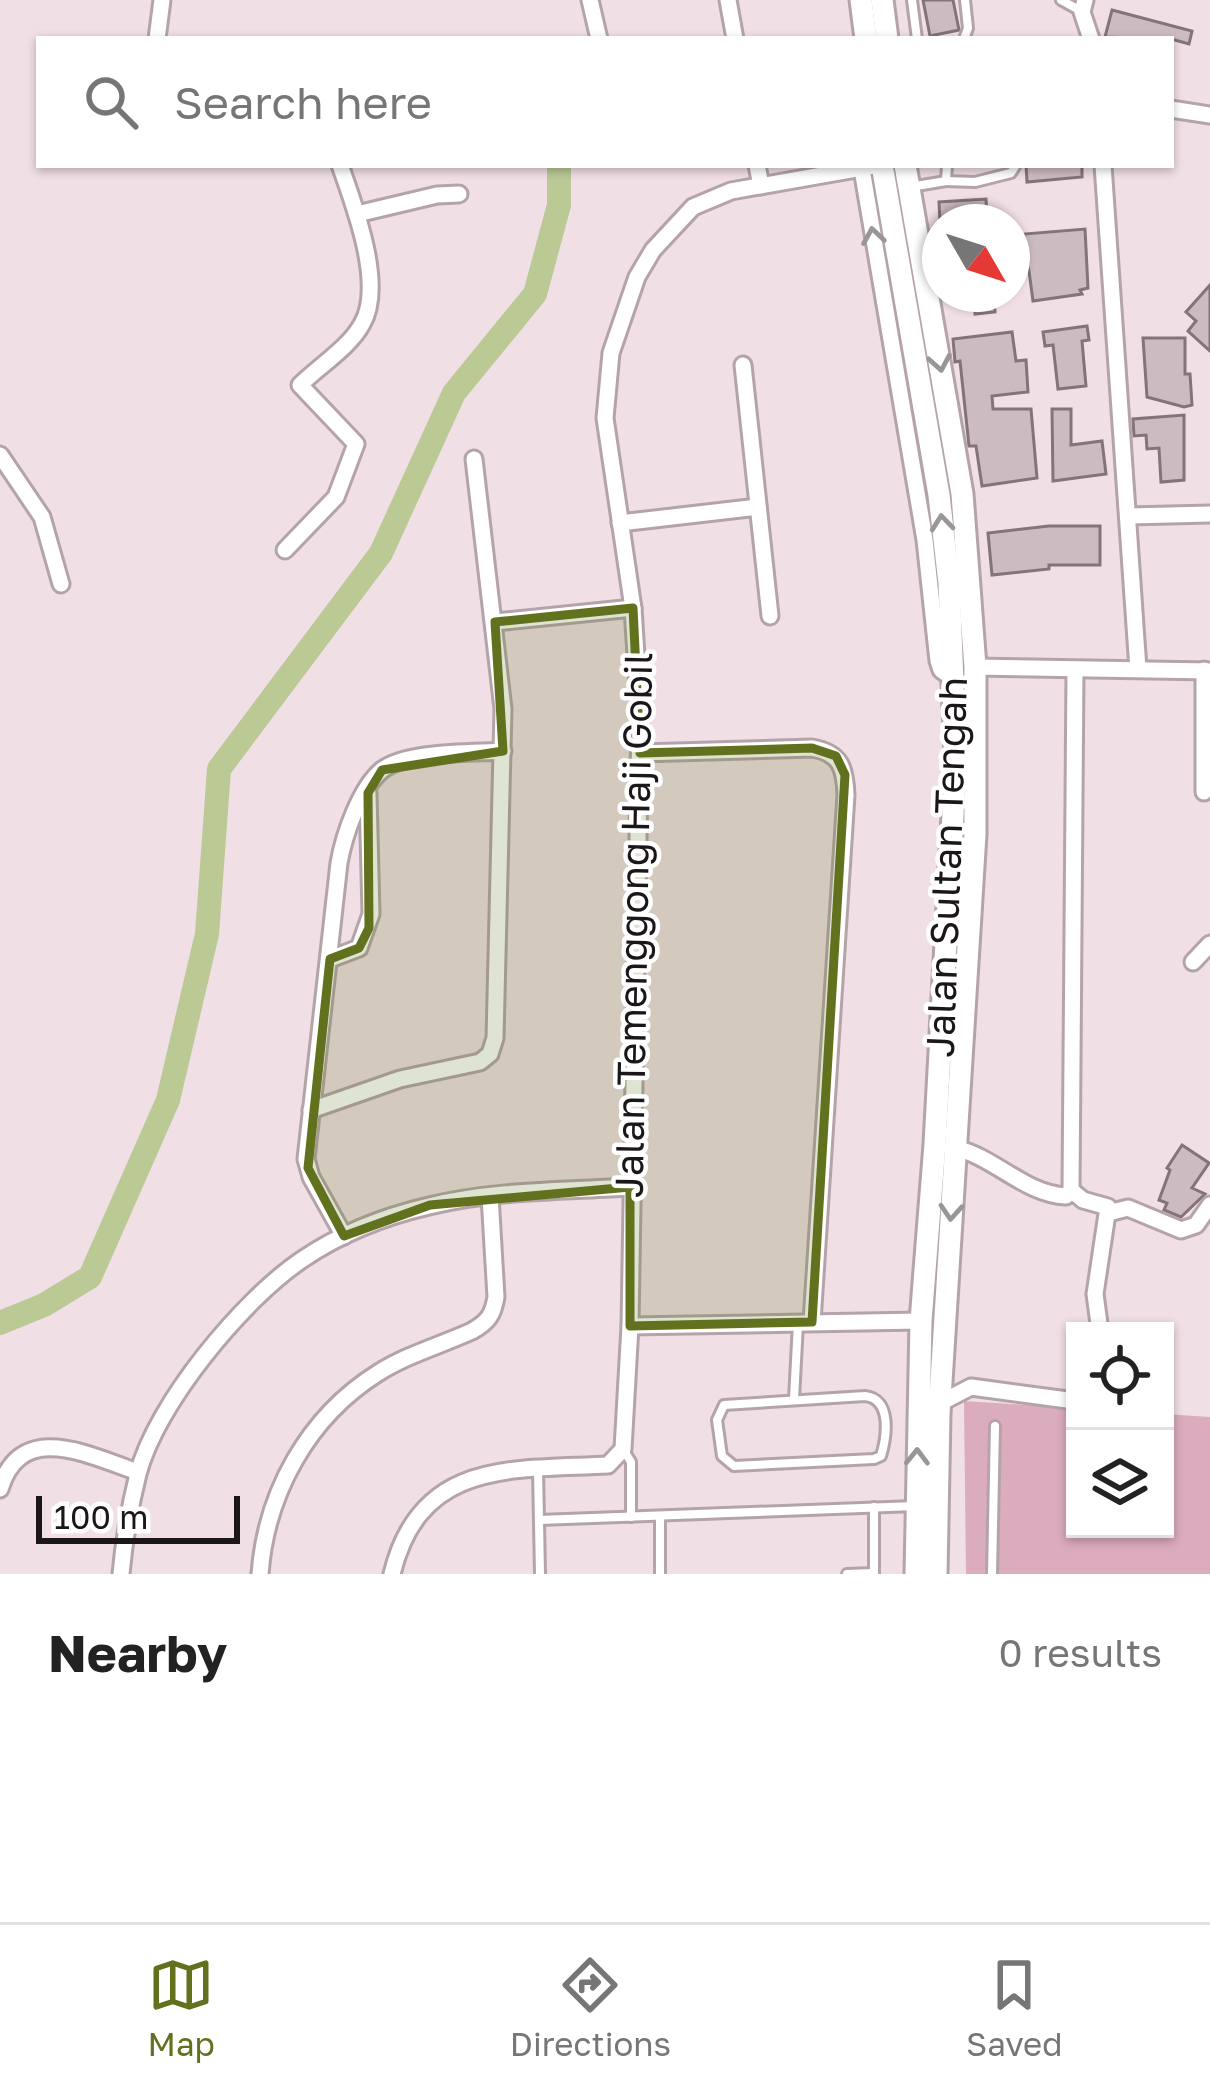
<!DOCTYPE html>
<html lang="en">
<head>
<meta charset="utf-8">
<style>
  body { margin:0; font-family:"Golos Text",sans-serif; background:#f2f2f2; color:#222 }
  .controls { position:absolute; right:36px; bottom:36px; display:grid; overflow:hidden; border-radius:0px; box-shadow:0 3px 9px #0004 }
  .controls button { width:108px; height:108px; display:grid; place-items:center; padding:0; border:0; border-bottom:3px solid #e0e0e0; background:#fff; color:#222; font:60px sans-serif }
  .compass { position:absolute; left:922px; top:204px; width:108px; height:108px; border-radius:50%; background:#fff; box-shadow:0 3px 9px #0004; rotate:129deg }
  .scale { position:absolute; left:36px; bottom:30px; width:204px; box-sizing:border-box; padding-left:12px; border:6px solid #1b1618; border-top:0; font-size:33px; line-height:42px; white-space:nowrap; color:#1b1618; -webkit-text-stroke:9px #fff; paint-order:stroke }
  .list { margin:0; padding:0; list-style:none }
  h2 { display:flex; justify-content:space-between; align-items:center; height:156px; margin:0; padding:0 48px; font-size:51px }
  h2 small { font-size:39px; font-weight:400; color:#767676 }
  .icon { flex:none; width:66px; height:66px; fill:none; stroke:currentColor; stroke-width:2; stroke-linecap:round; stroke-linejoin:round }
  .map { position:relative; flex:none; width:1210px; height:1574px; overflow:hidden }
  .search { position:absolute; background:#fff; box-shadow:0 3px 9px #0004; left:36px; right:36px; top:36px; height:132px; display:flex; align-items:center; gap:30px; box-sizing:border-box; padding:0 42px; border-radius:0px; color:#767676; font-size:45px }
  .sheet { height:348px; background:#fff }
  nav { display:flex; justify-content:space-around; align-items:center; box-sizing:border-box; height:168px; border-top:3px solid #e0e0e0; background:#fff; font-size:33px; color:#767676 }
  nav a { display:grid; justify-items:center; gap:6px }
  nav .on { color:#61711e }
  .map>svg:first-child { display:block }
</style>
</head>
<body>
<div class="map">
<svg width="1210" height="1574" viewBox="0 0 1210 1574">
  <rect width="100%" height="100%" fill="#f0dfe5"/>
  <!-- green -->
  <path fill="#dbabbe" d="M964,1401L1075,1408V1529H1165V1414L1210,1417V1574H966Z"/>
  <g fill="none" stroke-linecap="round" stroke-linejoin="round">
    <!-- river -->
    <path stroke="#bbc994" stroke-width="24" d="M0,1323L44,1305L90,1277L168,1100L207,934L219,769L381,553L454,393L535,294L559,205V165"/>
  </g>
  <!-- building -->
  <g fill="#ccbcc2" stroke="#827479" stroke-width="3">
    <path d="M923,0H953L959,30L930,36Z"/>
    <path d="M1112,10L1192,31L1189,44L1171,39L1105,37Z"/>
    <path d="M1026,165H1082V177L1027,182Z"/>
    <path d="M986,199L987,217H979V222H940L939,202Z"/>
    <path d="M1085,229L1088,288L1080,290L1082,294L1033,301L1024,234Z"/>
    <path d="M1210,285V351L1188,331L1196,321L1186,312Z"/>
    <path d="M974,294H994L995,312L975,314Z"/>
    <path d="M1087,326L1089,340L1082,341L1086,386L1058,389L1053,345L1045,346L1043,332Z"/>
    <path d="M1012,332L1016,361L1026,360L1028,392L992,396L993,409H1031L1037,478L982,486L976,446H969L960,361L955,362L953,339Z"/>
    <path d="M1143,338H1185V374H1190L1192,405L1184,407L1147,397Z"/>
    <path d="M1052,409H1071V445L1102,441L1106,474L1053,481Z"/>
    <path d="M1184,415V480L1161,482L1159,448L1147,449L1146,435L1134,436L1133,419Z"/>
    <path d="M1049,526H1100V565H1049V569L992,575L988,533Z"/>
    <path d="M1182,1145L1209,1163L1192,1188L1205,1194L1181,1217L1164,1210L1167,1203L1159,1200L1170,1170L1167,1168Z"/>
  </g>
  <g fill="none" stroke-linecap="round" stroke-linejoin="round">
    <defs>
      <g id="service">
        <path d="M912,0L917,39"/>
        <path d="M1061,0L1081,11"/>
        <path d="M964,39L968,28L965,0"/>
        <path d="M946,181L975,182L1011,173L1016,165"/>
        <path d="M910,187L946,181L947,165"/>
        <path d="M865,1396C892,1399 887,1436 881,1456L874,1459L734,1466L722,1456L717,1420L724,1405Z"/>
        <path d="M794,1399L798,1323"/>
        <path d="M623,1449L631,1462V1517"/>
        <path d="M538,1470L540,1574"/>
        <path d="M874,1507V1574"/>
        <path d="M539,1520L915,1506"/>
        <path d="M660,1574V1516"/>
        <path d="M847,1574L874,1573"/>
        <path d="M992,1574L995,1426"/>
      </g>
      <g id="minor">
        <path d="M590,0L599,39"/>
        <path d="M728,0L735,39"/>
        <path d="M1085,0L1082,12L1091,39"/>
        <path d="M157,39L162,0"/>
        <path d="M1171,109L1210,115"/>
        <path d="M757,165L761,186"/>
        <path d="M1103,165L1138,669"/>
        <path d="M862,169L925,540L938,661L941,670L952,678"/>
        <path d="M357,214L437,195L459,194"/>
        <path d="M743,365L770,616"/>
        <path d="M0,455L42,517L61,584"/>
        <path d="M1129,516L1210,514"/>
        <path d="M620,523L758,507"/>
        <path d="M285,550L336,497L356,444L300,385C319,366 349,348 362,324C385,285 354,205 340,165"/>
        <path d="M495,622L633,608"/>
        <path d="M975,667L1210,671"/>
        <path d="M1204,670V792"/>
        <path d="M640,753L812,748C841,753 845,768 846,795L812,1322"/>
        <path d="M330,959L359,948L371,914L368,793"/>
        <path d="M1193,962L1210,944"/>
        <path d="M311,1110L400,1079L480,1062L490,1054L495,1038L503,709L474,459"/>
        <path d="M955,1148C995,1157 1024,1194 1066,1196L1071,1190L1075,670"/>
        <path d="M1071,1190L1083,1200L1108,1207L1095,1294L1100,1331"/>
        <path d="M1108,1213L1128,1208L1181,1230L1196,1225L1210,1205"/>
        <path d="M344,1236L311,1177L306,1159L339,863C344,835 360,788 382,770C406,751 473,753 503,751"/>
        <path d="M630,1326L921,1321"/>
        <path d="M940,1403L971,1387L1075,1401"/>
        <path d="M0,1489C21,1419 90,1456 138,1472"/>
        <path d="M121,1574C124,1541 130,1506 138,1474C156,1404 243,1299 303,1259C340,1234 386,1216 429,1206C494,1190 564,1191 630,1187"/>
        <path d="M260,1574C266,1493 308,1417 378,1373C406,1355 441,1345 472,1331C488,1322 493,1315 496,1297L490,1196"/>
        <path d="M392,1574C420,1459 512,1470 608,1465L623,1449L630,1326L640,718L633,608L605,418L611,353L637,277L653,250L693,207L731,191L879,165"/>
      </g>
      <g id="secondary">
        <path d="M861,0L866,39"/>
        <path d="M882,0L887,39"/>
        <path d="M882,165L939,495L949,583L956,759L935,1144L921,1321L916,1574"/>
        <path d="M905,165L962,494L975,667V834L939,1414L936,1574"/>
      </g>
    </defs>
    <!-- service casing -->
    <use href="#service" stroke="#b4a4aa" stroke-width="14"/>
    <!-- minor casing -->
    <use href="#minor" stroke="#b4a4aa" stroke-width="21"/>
    <!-- secondary casing -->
    <use href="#secondary" stroke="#b4a4aa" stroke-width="27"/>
    <!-- service -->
    <use href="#service" stroke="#fff" stroke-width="8"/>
    <!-- minor -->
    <use href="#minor" stroke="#fff" stroke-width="15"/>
    <!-- secondary -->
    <use href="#secondary" stroke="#fff" stroke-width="21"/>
  </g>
  <!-- one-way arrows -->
  <defs><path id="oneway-chevron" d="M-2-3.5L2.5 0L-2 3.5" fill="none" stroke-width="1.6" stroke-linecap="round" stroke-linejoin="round" transform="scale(3)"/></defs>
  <g stroke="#989697">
    <use href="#oneway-chevron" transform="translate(873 236) rotate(-99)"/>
    <use href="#oneway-chevron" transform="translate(940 363) rotate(80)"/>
    <use href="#oneway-chevron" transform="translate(942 523) rotate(-96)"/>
    <use href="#oneway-chevron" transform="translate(951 1212) rotate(94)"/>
    <use href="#oneway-chevron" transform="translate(917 1457) rotate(-89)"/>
  </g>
  <!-- marked area -->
  <path fill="#61711e" fill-opacity="0.2" stroke="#61711e" stroke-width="9" stroke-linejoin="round" d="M633,608L640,753L812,748L836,756L845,775L812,1322L630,1326V1187L430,1205L344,1236L308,1168L330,959L359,948L369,928L368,793L382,770L503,751L495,622Z"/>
  <g text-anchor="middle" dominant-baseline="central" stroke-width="9" stroke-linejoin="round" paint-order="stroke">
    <!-- street labels -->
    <g font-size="39" fill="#1b1618" stroke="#fff">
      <text transform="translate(946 867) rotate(-88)">Jalan Sultan Tengah</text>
      <text transform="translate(633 925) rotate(-89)">Jalan Temenggong Haji Gobil</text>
    </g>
  </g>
</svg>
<div class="controls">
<button><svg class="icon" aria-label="locate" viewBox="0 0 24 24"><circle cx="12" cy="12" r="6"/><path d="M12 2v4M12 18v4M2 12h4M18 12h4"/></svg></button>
<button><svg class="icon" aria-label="layers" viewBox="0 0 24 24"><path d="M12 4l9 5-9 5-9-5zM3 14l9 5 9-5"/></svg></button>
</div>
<svg class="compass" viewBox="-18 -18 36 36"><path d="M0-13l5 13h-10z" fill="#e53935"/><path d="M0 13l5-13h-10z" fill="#767676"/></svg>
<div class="scale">100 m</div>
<div class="search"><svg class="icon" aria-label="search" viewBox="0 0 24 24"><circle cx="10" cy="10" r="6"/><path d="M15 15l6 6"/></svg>Search here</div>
</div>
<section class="sheet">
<h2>Nearby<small>0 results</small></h2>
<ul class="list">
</ul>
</section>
<nav>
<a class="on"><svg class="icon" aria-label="map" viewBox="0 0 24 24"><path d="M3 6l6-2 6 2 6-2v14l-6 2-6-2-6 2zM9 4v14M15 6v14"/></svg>Map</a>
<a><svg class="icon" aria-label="directions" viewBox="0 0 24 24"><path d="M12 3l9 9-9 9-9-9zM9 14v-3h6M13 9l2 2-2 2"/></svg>Directions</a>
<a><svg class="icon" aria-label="saved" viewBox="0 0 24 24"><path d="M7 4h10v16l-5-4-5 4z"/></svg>Saved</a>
</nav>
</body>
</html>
